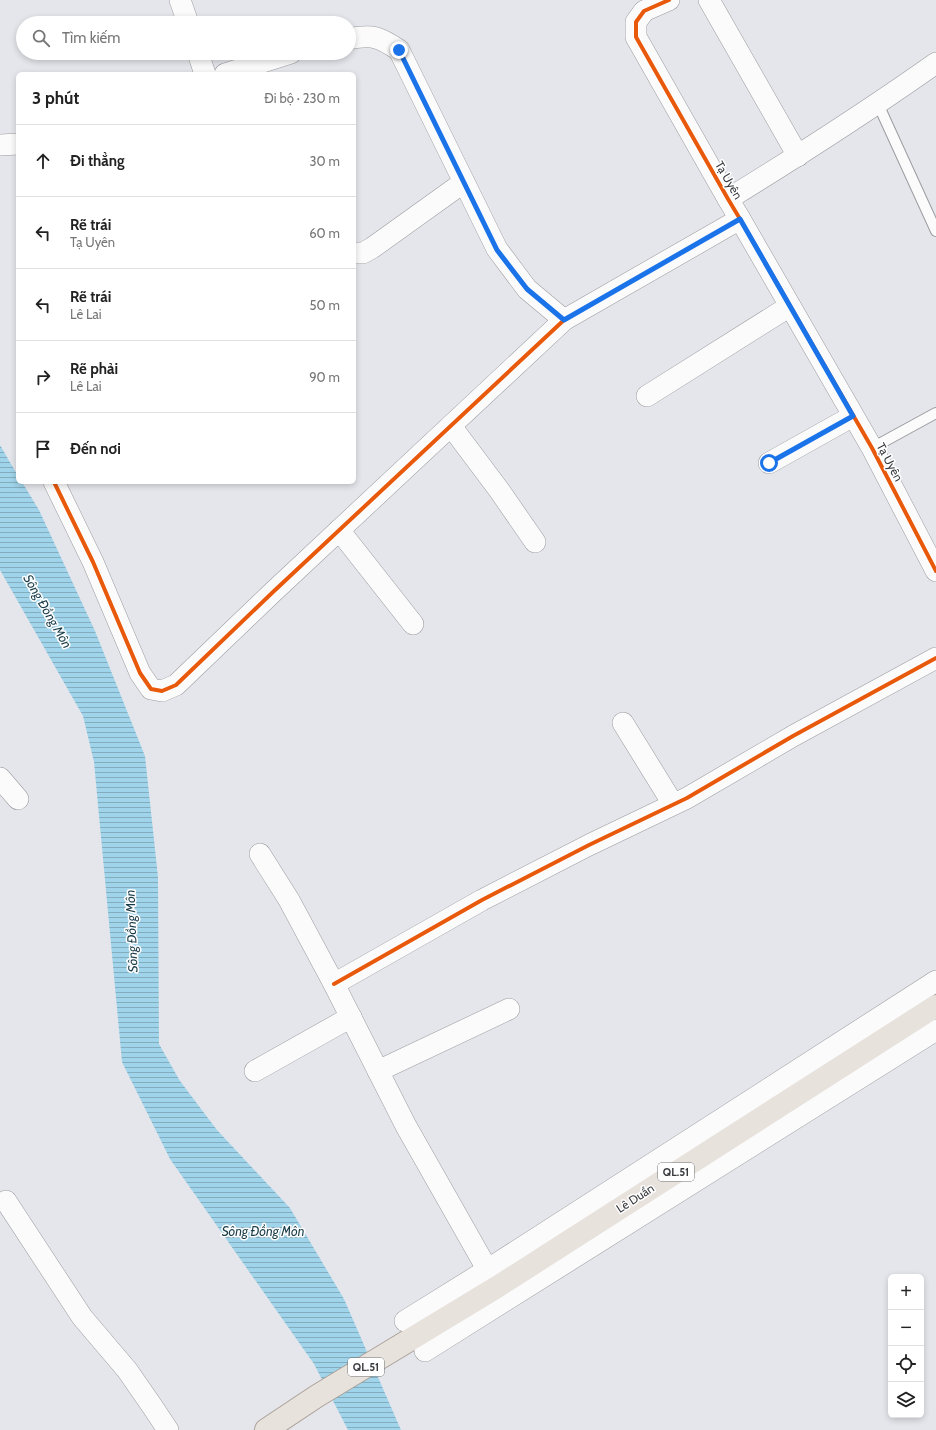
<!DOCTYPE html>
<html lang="vi">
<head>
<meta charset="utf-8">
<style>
  body { margin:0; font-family:Cabin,sans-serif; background:#f6f6f6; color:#222 }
  .controls { position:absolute; right:12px; bottom:12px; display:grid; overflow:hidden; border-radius:6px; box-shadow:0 2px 6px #0003 }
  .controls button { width:36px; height:36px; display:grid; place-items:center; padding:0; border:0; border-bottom:1px solid #e0e0e0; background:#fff; color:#222; font:20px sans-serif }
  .stop { position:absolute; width:12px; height:12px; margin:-9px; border:3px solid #1a73e8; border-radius:50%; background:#fff }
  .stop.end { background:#1a73e8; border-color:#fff; box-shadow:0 1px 4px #0008 }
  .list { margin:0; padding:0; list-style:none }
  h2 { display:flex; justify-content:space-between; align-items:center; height:52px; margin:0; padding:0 16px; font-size:17px }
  h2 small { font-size:13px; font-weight:400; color:#767676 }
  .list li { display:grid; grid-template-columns:26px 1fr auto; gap:12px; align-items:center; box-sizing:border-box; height:72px; padding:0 16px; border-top:1px solid #e0e0e0 }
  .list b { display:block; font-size:15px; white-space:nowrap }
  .list p { margin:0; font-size:13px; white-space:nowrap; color:#767676 }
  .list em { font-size:13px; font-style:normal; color:#767676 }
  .icon { flex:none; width:22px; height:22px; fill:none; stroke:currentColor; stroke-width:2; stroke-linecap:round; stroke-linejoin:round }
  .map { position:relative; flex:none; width:936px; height:1430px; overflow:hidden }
  .search { position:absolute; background:#fff; box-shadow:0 2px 6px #0003; left:16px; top:16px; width:340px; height:44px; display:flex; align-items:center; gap:10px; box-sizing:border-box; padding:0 14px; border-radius:22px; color:#767676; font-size:15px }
  .panel { position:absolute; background:#fff; box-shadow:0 2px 6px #0003; left:16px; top:72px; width:340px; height:412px; border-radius:6px }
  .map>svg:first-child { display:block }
</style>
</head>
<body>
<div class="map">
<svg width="936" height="1430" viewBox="0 0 936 1430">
  <defs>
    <pattern id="water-rules" width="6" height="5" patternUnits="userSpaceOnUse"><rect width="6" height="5" fill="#a0d4ea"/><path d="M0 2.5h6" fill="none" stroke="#83adbf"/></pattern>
  </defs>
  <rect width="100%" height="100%" fill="#e5e6eb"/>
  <!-- water -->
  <path fill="url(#water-rules)" d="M0,445L18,476V482H22L39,510L95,631L145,756L158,877L159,1044L180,1081L217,1130L290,1208L344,1299L401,1430H348L314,1364L170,1159L122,1062L94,762L83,716L0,570Z"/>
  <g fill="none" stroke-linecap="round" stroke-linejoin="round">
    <defs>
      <g id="lane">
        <path d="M878,104L936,231"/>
        <path d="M872,448L936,413"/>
      </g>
      <g id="street">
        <path d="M180,0L188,23"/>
        <path d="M669,0L644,11L636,22V37L728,199L740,219L872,448L936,571"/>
        <path d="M709,0L798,156"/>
        <path d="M349,39C373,34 379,37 399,50L497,249L527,289L564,320L740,219"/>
        <path d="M198,53L205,74"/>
        <path d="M225,74L291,53"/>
        <path d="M0,145L18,144"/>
        <path d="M728,199C798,156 868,111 936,63"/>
        <path d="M354,253H363L372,248L464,182"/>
        <path d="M647,396L790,306"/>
        <path d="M451,426L499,490L535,542"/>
        <path d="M769,463L853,416"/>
        <path d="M54,482L93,562L140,673L151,689L162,691L176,685L273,592L564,320"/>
        <path d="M339,530L413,624"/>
        <path d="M623,723L673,804"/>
        <path d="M0,778L18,799"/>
        <path d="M260,854L289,900L334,984L406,1126L495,1283"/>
        <path d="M334,984L482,900L589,845L687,798L793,736L936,658"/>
        <path d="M255,1071L351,1017"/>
        <path d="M378,1071L509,1009"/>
        <path d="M6,1201L82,1317L127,1370L152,1406L168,1430"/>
        <path d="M405,1321L487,1270L936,981"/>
        <path d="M425,1351L936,1030"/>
      </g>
      <path id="primary" d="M266,1430L317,1396L497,1287L936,1006"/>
    </defs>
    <!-- lane casing -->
    <use href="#lane" stroke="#9b9c9f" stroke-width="12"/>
    <!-- street casing -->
    <use href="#street" stroke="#9b9c9f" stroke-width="22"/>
    <!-- primary casing -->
    <use href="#primary" stroke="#aba199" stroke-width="24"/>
    <!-- lane -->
    <use href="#lane" stroke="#fbfbfc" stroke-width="10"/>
    <!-- street -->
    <use href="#street" stroke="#fbfbfc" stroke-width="21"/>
    <!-- primary -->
    <use href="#primary" stroke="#e8e2dd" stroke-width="22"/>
    <defs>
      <g id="cycleway">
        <path d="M669,0L644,11L636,22V37L728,199L740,219L872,448L936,571"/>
        <path d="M54,482L93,562L140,673L151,689L162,691L176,685L273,592L564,320"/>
        <path d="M334,984L482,900L589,845L687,798L793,736L936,658"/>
      </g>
    </defs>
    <!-- cycleway casing -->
    <use href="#cycleway" stroke="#fff" stroke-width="6"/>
    <!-- cycleway -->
    <use href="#cycleway" stroke="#e8590c" stroke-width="4"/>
  </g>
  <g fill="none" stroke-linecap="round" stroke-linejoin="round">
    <!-- route -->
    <path stroke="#1a73e8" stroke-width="5" d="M399,50L497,250L527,289L564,320L740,219L853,416L769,463"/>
  </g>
  <g text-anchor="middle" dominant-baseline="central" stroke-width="3" stroke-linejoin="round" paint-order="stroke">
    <!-- shield labels -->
    <g fill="#fff" stroke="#737477" stroke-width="1">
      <rect x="658" y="1163" width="36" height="18" rx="3"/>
      <rect x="348" y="1358" width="36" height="18" rx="3"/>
    </g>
    <g font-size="11" font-weight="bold" fill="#37393d">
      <text x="676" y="1172">QL.51</text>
      <text x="366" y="1367">QL.51</text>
    </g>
    <!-- street labels -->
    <g font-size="12" fill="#37393d" stroke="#fff">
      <text transform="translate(729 180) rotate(60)">Tạ Uyên</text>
      <text transform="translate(890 462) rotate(62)">Tạ Uyên</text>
      <text transform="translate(635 1198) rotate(-33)">Lê Duẩn</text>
    </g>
    <!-- water labels -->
    <g font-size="13" font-style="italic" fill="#193c49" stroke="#fff">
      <text transform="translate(48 611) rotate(60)">Sông Đồng Môn</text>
      <text transform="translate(131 931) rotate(-92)">Sông Đồng Môn</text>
      <text x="263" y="1231">Sông Đồng Môn</text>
    </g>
  </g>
</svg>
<div class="controls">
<button>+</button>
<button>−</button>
<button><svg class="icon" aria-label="locate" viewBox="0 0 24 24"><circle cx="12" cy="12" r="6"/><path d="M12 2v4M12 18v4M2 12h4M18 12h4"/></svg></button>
<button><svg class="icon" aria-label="layers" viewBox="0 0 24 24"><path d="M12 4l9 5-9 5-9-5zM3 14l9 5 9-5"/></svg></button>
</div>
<div class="stop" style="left:769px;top:463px"></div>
<div class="stop end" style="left:399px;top:50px"></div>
<div class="search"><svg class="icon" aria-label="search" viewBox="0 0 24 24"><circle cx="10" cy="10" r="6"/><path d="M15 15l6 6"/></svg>Tìm kiếm</div>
<section class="panel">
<h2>3 phút<small>Đi bộ · 230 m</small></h2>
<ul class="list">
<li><svg class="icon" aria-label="ahead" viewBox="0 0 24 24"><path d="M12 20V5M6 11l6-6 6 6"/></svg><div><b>Đi thẳng</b></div><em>30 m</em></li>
<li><svg class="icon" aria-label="left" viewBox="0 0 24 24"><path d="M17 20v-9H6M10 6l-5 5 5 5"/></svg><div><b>Rẽ trái</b><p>Tạ Uyên</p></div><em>60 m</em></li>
<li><svg class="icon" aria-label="left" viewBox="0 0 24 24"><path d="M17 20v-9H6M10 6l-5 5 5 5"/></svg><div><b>Rẽ trái</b><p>Lê Lai</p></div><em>50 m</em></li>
<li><svg class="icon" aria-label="right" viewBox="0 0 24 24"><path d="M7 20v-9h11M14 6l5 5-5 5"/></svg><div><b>Rẽ phải</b><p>Lê Lai</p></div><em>90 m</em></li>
<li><svg class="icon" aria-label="arrive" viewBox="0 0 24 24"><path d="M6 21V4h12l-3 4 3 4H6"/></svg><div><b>Đến nơi</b></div></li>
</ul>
</section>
</div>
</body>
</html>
